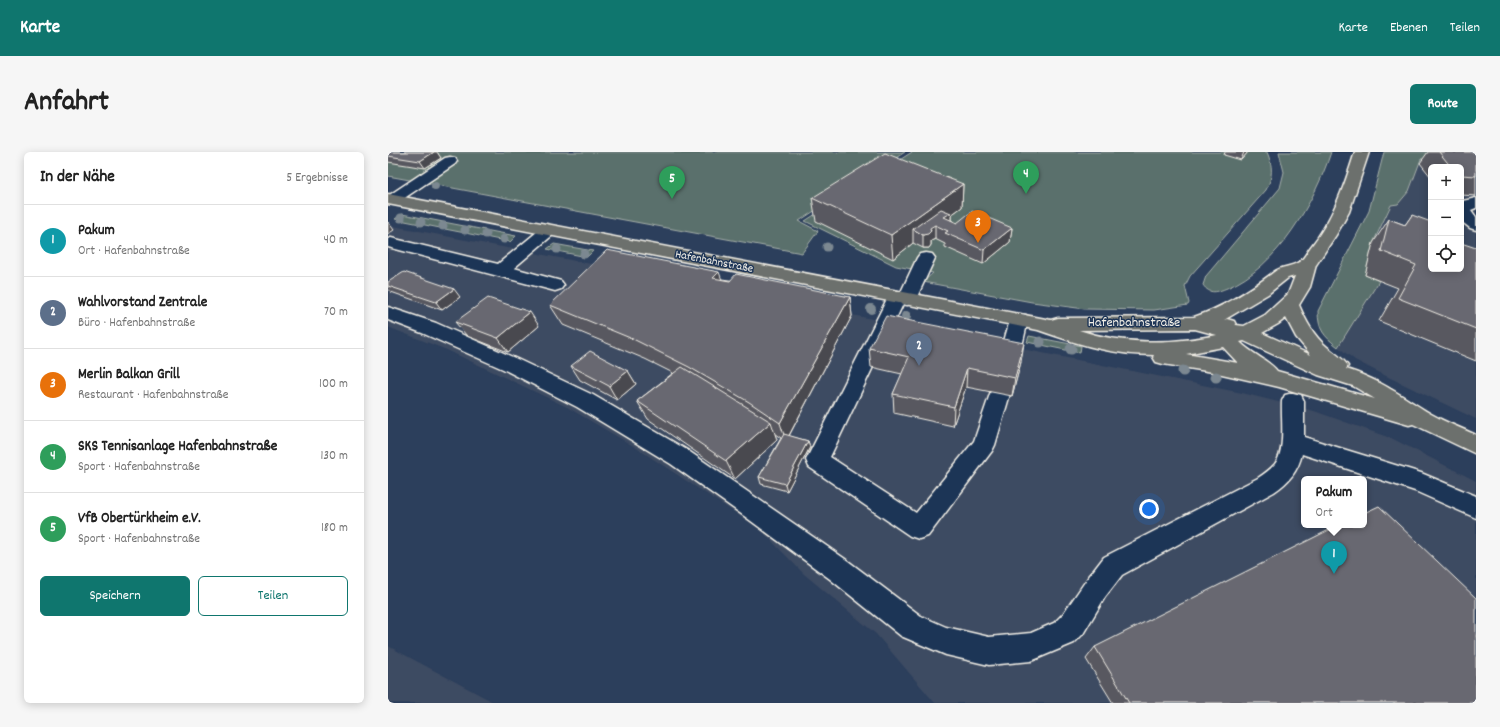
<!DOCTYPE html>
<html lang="de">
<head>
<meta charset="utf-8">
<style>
  body { margin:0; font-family:Dekko,sans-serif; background:#f6f6f6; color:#222 }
  .controls { position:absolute; right:12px; top:12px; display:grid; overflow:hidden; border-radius:6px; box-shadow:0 2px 10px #0003 }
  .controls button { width:36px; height:36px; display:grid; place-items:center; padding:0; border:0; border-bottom:1px solid #e0e0e0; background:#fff; color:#222; font:20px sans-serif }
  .you { position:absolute; left:761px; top:357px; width:14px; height:14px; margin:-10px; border:3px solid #fff; border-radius:50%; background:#1a73e8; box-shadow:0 0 0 6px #1a73e833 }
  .badge { display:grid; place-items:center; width:26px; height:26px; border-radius:50%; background:#0f766e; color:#fff; font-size:13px; font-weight:700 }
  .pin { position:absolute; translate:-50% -33px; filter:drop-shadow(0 1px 2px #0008) }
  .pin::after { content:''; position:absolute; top:21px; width:14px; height:12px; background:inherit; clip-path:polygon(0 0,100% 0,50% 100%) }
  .popup { position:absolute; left:913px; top:324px; width:66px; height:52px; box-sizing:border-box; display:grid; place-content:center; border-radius:6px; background:#fff; filter:drop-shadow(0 1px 3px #0005); font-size:13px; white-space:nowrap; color:#767676 }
  .popup b { font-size:15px; color:#222 }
  .popup::after { content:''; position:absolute; left:50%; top:100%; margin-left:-8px; border:8px solid transparent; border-top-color:#fff }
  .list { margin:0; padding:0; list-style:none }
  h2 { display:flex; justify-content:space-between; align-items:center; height:52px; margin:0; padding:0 16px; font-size:17px }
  h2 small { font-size:13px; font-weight:400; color:#767676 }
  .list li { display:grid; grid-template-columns:26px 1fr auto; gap:12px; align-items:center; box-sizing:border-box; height:72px; padding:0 16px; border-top:1px solid #e0e0e0 }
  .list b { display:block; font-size:15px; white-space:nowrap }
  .list p { margin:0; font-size:13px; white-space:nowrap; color:#767676 }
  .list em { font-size:13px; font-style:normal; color:#767676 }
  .actions { display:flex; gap:8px; padding:12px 16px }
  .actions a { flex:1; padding:9px 0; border:1px solid #0f766e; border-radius:6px; text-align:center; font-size:14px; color:#0f766e }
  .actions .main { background:#0f766e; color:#fff }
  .icon { flex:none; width:22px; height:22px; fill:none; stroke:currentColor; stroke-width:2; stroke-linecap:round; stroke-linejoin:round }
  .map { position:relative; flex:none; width:1088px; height:551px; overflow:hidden; border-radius:6px }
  header { display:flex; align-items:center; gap:24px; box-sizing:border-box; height:56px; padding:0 20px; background:#0f766e; color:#fff }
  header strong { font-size:19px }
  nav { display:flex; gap:22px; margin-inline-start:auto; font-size:14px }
  .intro { display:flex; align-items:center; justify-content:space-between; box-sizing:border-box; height:96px; padding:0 24px }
  h1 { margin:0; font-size:28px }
  .button { padding:10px 18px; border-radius:6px; background:#0f766e; color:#fff; font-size:14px; font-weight:700 }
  main { display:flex; gap:24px; padding:0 24px }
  aside { flex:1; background:#fff; border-radius:6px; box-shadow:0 2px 10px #0003 }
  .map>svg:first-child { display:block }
</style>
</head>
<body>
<header>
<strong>Karte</strong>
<nav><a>Karte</a><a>Ebenen</a><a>Teilen</a></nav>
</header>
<div class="intro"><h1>Anfahrt</h1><a class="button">Route</a></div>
<main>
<aside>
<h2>In der Nähe<small>5 Ergebnisse</small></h2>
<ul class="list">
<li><span class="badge" style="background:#0f9aa8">1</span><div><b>Pakum</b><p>Ort · Hafenbahnstraße</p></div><em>40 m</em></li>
<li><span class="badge" style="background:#5c6f8a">2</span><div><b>Wahlvorstand Zentrale</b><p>Büro · Hafenbahnstraße</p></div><em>70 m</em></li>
<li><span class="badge" style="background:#e8710a">3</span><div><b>Merlin Balkan Grill</b><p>Restaurant · Hafenbahnstraße</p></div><em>100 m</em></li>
<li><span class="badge" style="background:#2e9e5b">4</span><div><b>SKS Tennisanlage Hafenbahnstraße</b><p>Sport · Hafenbahnstraße</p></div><em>130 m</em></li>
<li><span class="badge" style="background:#2e9e5b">5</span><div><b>VfB Obertürkheim e.V.</b><p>Sport · Hafenbahnstraße</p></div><em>180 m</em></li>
</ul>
<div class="actions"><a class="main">Speichern</a><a>Teilen</a></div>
</aside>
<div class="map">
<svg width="1088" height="551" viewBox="0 0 1088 551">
  <rect width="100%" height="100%" fill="#2c3f5c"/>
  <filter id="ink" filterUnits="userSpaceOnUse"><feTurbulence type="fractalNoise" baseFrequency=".025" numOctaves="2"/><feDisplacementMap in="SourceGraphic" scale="8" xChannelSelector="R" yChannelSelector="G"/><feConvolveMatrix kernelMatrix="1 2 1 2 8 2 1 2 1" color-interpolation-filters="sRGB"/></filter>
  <g filter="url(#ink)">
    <!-- built -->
    <g fill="#3e4b62" fill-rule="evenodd">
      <path d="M1033,7L1088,10V267L992,221L967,208L950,195L991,129L977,123L985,91L1003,53L1021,39ZM1043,15H1073V117H1043Z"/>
      <path d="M0,73L354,141L854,241L926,259L1005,287L1088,329V551H547L488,482L416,422L372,377L247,295L179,255L59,198L0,175ZM916,327H976V373H916Z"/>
      <path d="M0,494L107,551H0Z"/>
    </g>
    <!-- green -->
    <g fill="#5a706c" stroke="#a7b0aa">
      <path d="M0,0H517L411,69L430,79L414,101L0,24Z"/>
      <path d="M524,0H879C885,14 885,25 878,38L802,124L797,134L801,151L800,153L766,158L697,157L644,150L535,130L545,121L508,114L417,69Z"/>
      <path d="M891,0H943C927,49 889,116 839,136C829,140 822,143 815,133L818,124L892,36L896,20Z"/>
      <path d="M996,0H1088V10L1033,7L1021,39L1010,52L1003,53L985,91L977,123L991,129L950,195C936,184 930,178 930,159L981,59Z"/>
      <path d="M14,62L128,84L122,90L7,67Z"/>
      <path d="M166,92L205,99L199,105L159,97Z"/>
      <path d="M641,184L693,194L692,201L639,190Z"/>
    </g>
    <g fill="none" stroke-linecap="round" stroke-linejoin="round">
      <defs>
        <g id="minor">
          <path d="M62,5L67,6L69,9L67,12L9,51L0,52V44L57,6Z"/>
          <path d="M1088,46V56L1083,58L1088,65V78L1082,76L1073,69V50L1075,49Z"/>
          <path d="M161,73L167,75L169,78L167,81L126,116L173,129L176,133L173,137L167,139L0,95V87L3,86L110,112L155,75Z"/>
          <path d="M538,101L544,102L547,106L528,147L525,151L519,153L515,152L442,305L528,361L586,289L604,236L611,234L618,236L622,242L607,293L604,299L540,384L531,387L522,384L421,315L418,308L500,145L503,141L509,139L513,140L529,106L532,102Z"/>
          <path d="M0,155L48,171L129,207L205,243L299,298L460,409L533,464L558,475L601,485L643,481L666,471L675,462L699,427L716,405L870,326C876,322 882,318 887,312C898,298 893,267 894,249L897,243L905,241L913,243L916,249V285L1033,321L1088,344V366L1027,339L914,302C910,319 901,330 886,340L734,423L717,445L695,482L686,491L643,509L601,513L558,503L513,484L442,427L359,366L283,312L189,255L115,217L34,181L0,168Z"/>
          <path d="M631,162L638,163L640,168L631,207L628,212L621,214L614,212L611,207L622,168L624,163Z"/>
        </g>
        <path id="major" d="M967,0H981L961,60L948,83L928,113L922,135L911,153C918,169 925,183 939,195C946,201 955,206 960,214L958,217C993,228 1013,244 1043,262C1057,270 1073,276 1088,283V302L1025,272L1021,273L891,235L825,220L775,212L768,210L765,205L766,203C723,203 690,192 650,178L0,52V42L663,168L670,166L806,165C836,155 861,139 886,120C893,114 904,115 911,110C915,108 919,100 922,96C945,67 956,35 967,0ZM907,124L900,142L877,163L856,174L848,173L846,169L839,167L836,168L880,142L900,126ZM898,166L908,185L923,203L874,181L890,172ZM807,177L829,183C785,192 734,193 691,178ZM856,189L930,223L965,234L987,247L889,219C883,210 861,200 852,190ZM835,195L850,211L798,202Z"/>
      </defs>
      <!-- minor casing -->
      <use href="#minor" stroke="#f4f1e8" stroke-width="3"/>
      <!-- major casing -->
      <use href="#major" stroke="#f4f1e8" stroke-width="3"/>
      <!-- minor -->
      <use href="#minor" fill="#1d3557" fill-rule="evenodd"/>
      <!-- major -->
      <use href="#major" fill="#6c706d" fill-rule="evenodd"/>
    </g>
    <!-- trees -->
    <g fill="#7c8891">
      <circle cx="47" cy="34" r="4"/>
      <circle cx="13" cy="66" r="4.5"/>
      <circle cx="33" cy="70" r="4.5"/>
      <circle cx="55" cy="74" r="4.5"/>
      <circle cx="77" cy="78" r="4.5"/>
      <circle cx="98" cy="82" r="4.5"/>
      <circle cx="116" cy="87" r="4.5"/>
      <circle cx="439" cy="95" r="4.5"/>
      <circle cx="169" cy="97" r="4.5"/>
      <circle cx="196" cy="102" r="4.5"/>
      <circle cx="483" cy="157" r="5"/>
      <circle cx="518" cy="164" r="5"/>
      <circle cx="652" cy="190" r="5.5"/>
      <circle cx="683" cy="197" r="5.5"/>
      <circle cx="795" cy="219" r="5.5"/>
      <circle cx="828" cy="225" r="5.5"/>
    </g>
    <!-- wall -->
    <g fill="#595961" stroke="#f4f1e8">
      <path d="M0,0H49L53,6L37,16L0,10Z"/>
      <path d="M837,0H860L853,8L836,3Z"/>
      <path d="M1040,0H1088V44L1073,43V15H1043V25L1032,11Z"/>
      <path d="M575,32L574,55L563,63V68L569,71L624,76L622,90L595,112L557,95V92L547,87L543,89V93L541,96H535L525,91L505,107L428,69L424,46Z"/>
      <path d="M1024,63L1043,117L1088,96V209L991,169L1010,136L977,123L985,91L1001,67L1017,73Z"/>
      <path d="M334,127L462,145L464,164L401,284L420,289L422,295L399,339L373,332L371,325L393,286L387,282L389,288L347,327L260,267L249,249L285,221L257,207L175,173L162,153Z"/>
      <path d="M0,130L72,145L54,158L3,140L0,136Z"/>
      <path d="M67,170L151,174L120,200L79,184Z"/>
      <path d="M481,196L633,210L624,244L578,235L565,274L506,261L505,242L514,222L483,215Z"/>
      <path d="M183,214L240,219L248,232L229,248L192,228Z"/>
      <path d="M707,495L1088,551H725L698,507Z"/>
    </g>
    <!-- shaded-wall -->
    <g fill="#49484f" stroke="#f4f1e8">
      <path d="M46,0H49L53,6L37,16L32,9Z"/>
      <path d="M856,0H860L853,8Z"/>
      <path d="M575,32L574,55L563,63V74L547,73V87L543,89V93L541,96H535V83L525,77V91L505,107L503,83Z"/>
      <path d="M0,70L6,78L0,82Z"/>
      <path d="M624,76L622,90L595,112L596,98Z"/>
      <path d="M331,120L338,139L325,126Z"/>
      <path d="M66,137L72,145L54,158L48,150Z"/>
      <path d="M462,145L464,164L398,289L392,271Z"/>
      <path d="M142,160L151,174L120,200L110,186Z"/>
      <path d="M636,191L633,210L624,244L627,226Z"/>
      <path d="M579,216L578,235L565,274L566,255Z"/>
      <path d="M240,219L248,232L229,248L221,234Z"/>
      <path d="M383,270L389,288L347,327L338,309Z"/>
      <path d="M420,289L422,295L399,339L397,332Z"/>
    </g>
    <!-- building -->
    <g fill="#686771" stroke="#f4f1e8">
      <path d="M0,0H46L32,9L0,4Z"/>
      <path d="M1051,0H1088V24L1073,23V15H1063Z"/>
      <path d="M497,1L575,32L503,83L424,46Z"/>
      <path d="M553,57L563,61L556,65L569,71L584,59L624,76L596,98L557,81L560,79L547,73L542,76L543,79L540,82L535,83L525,77Z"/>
      <path d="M1024,63L1043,70V117H1073V91L1088,96V177L1010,146L1028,113L993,99L1001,67L1017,73Z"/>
      <path d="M219,98L331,120L325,126L342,129L348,122L462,145L392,271L361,250L301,215L247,188L162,153Z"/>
      <path d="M16,120L66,137L48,150L0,134V130Z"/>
      <path d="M100,146L142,160L110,186L67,170Z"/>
      <path d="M498,164L636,191L627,226L579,216L566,255L505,242L521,205L481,196Z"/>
      <path d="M202,199L240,219L221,234L183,214Z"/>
      <path d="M294,215L383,270L338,309L249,249Z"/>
      <path d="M396,282L420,289L397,332L371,325Z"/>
      <path d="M991,354L1088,446V551H741L707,495L951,373H976V361Z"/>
    </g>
  </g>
  <g text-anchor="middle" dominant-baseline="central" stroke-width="3" stroke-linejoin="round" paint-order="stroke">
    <!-- far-street labels -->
    <g font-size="12" fill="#f4f1e8" stroke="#1d3557">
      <text transform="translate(326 110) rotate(11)">Hafenbahnstraße</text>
    </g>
    <!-- street labels -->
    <g font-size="14" fill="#f4f1e8" stroke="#1d3557">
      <text x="746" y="171">Hafenbahnstraße</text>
    </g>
  </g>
</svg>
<div class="controls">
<button>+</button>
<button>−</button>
<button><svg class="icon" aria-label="locate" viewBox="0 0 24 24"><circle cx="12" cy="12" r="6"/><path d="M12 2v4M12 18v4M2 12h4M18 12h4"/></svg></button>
</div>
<div class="you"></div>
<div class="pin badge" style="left:946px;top:422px;background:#0f9aa8">1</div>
<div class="popup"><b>Pakum</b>Ort</div>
<div class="pin badge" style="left:531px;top:214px;background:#5c6f8a">2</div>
<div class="pin badge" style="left:590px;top:91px;background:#e8710a">3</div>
<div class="pin badge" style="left:638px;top:42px;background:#2e9e5b">4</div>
<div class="pin badge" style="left:284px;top:47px;background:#2e9e5b">5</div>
</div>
</main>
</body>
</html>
